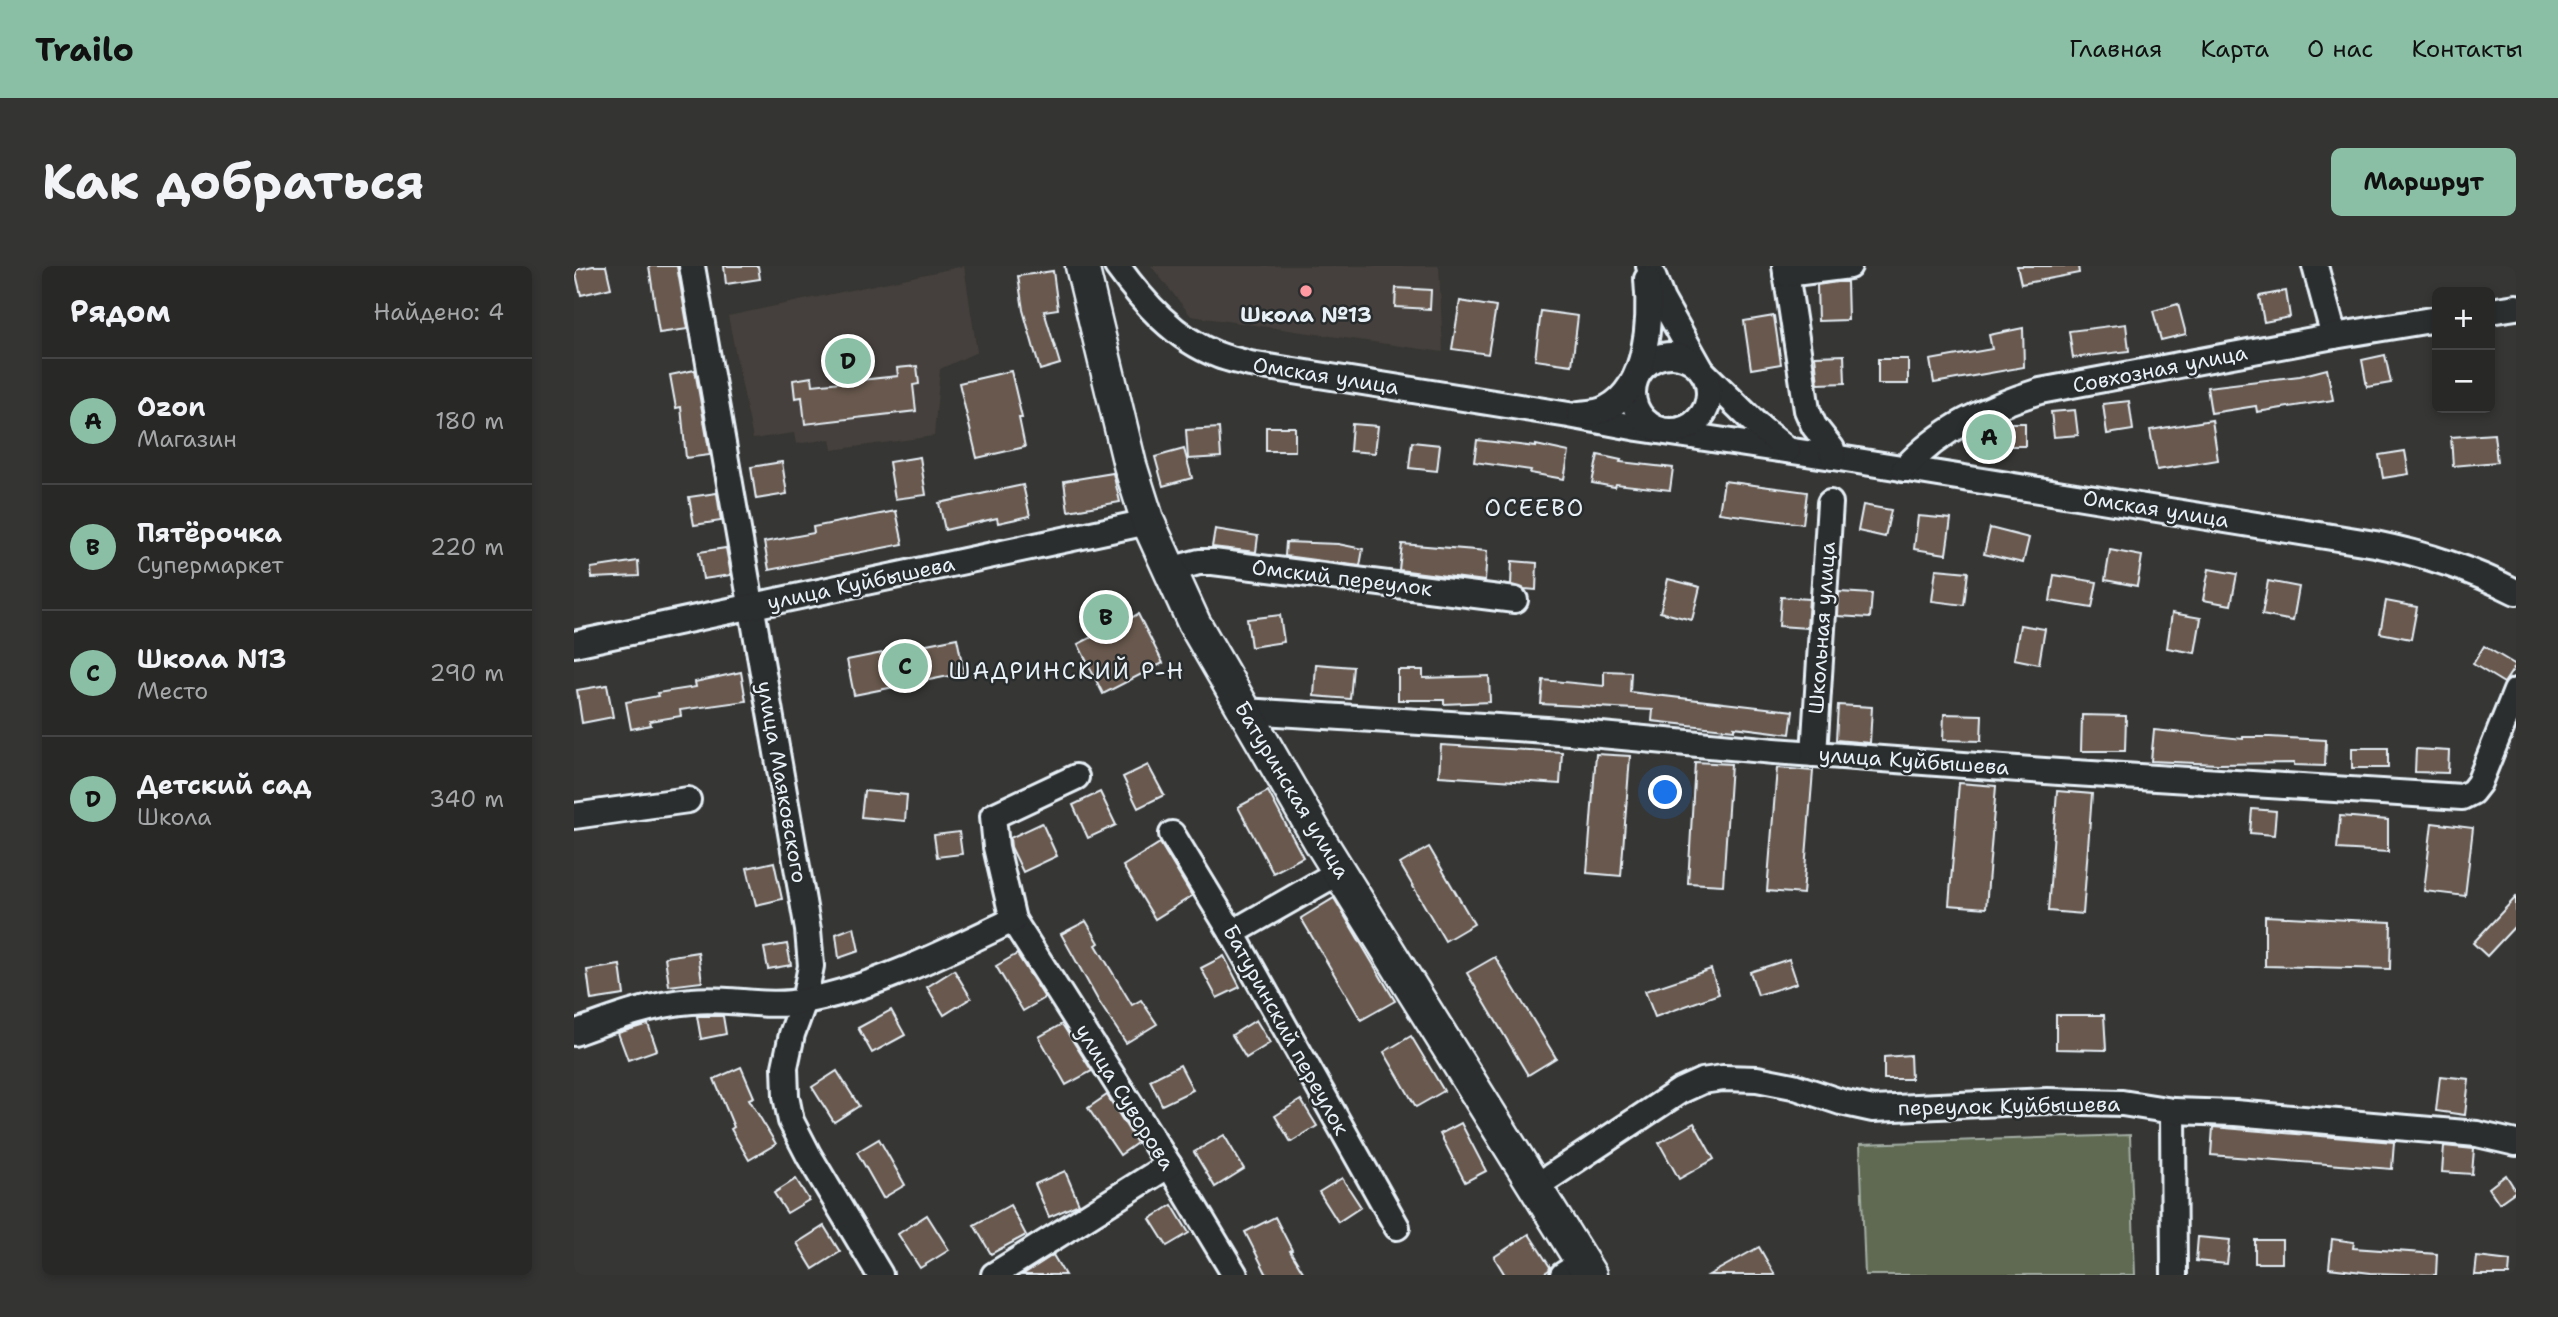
<!DOCTYPE html>
<html lang="ru">
<head>
<meta charset="utf-8">
<style>
  body { margin:0; font-family:"Shantell Sans",sans-serif; background:#343433; color:#f1f3f6 }
  .controls { position:absolute; right:21px; top:21px; display:grid; overflow:hidden; border-radius:10px; box-shadow:0 4px 10px #0003 }
  .controls button { width:63px; height:63px; display:grid; place-items:center; padding:0; border:0; border-bottom:2px solid #444; background:#282827; color:#f1f3f6; font:35px sans-serif }
  .you { position:absolute; left:1092px; top:527px; width:24px; height:24px; margin:-18px; border:5px solid #fff; border-radius:50%; background:#1a73e8; box-shadow:0 0 0 10px #1a73e833 }
  .badge { display:grid; place-items:center; width:46px; height:46px; border-radius:50%; background:#8abfa5; color:#111; font-size:23px; font-weight:700 }
  .pin { position:absolute; translate:-50% -50%; border:4px solid #fff; box-shadow:0 2px 7px #0006 }
  .list { margin:0; padding:0; list-style:none }
  h2 { display:flex; justify-content:space-between; align-items:center; height:91px; margin:0; padding:0 28px; font-size:30px }
  h2 small { font-size:23px; font-weight:400; color:#a5a6a7 }
  .list li { display:grid; grid-template-columns:46px 1fr auto; gap:21px; align-items:center; box-sizing:border-box; height:126px; padding:0 28px; border-top:2px solid #444 }
  .list b { display:block; font-size:26px; white-space:nowrap }
  .list p { margin:0; font-size:23px; white-space:nowrap; color:#a5a6a7 }
  .list em { font-size:23px; font-style:normal; color:#a5a6a7 }
  .map { position:relative; flex:none; width:1942px; height:1009px; overflow:hidden; border-radius:10px }
  header { display:flex; align-items:center; gap:42px; box-sizing:border-box; height:98px; padding:0 35px; background:#8abfa5; color:#111 }
  header strong { font-size:33px }
  nav { display:flex; gap:38px; margin-inline-start:auto; font-size:24px }
  .intro { display:flex; align-items:center; justify-content:space-between; box-sizing:border-box; height:168px; padding:0 42px }
  h1 { margin:0; font-size:49px }
  .button { padding:18px 32px; border-radius:10px; background:#8abfa5; color:#111; font-size:24px; font-weight:700 }
  main { display:flex; gap:42px; padding:0 42px }
  aside { flex:1; background:#282827; border-radius:10px; box-shadow:0 4px 10px #0003 }
  .map>svg:first-child { display:block }
</style>
</head>
<body>
<header>
<strong>Trailo</strong>
<nav><a>Главная</a><a>Карта</a><a>О нас</a><a>Контакты</a></nav>
</header>
<div class="intro"><h1>Как добраться</h1><a class="button">Маршрут</a></div>
<main>
<aside>
<h2>Рядом<small>Найдено: 4</small></h2>
<ul class="list">
<li><span class="badge">A</span><div><b>Ozon</b><p>Магазин</p></div><em>180 m</em></li>
<li><span class="badge">B</span><div><b>Пятёрочка</b><p>Супермаркет</p></div><em>220 m</em></li>
<li><span class="badge">C</span><div><b>Школа N13</b><p>Место</p></div><em>290 m</em></li>
<li><span class="badge">D</span><div><b>Детский сад</b><p>Школа</p></div><em>340 m</em></li>
</ul>
</aside>
<div class="map">
<svg width="1942" height="1009" viewBox="0 0 1942 1009">
  <rect width="100%" height="100%" fill="#363634"/>
  <filter id="ink" filterUnits="userSpaceOnUse"><feTurbulence type="fractalNoise" baseFrequency=".0143" numOctaves="2"/><feDisplacementMap in="SourceGraphic" scale="14" xChannelSelector="R" yChannelSelector="G"/><feConvolveMatrix kernelMatrix="1 2 1 2 8 2 1 2 1" color-interpolation-filters="sRGB"/></filter>
  <g filter="url(#ink)">
    <!-- built -->
    <g fill="#45403c">
      <path d="M390,0L403,86L366,103L360,170L258,184L256,173L222,178L220,167L179,173L154,50Z"/>
      <path d="M577,0H865L869,86L617,50Z"/>
    </g>
    <!-- green -->
    <path fill="#606b52" stroke="#a4aea5" stroke-width="2" d="M1556,869L1561,1009H1291L1286,878Z"/>
    <!-- building -->
    <g fill="#67584e" stroke="#e8f1f8" stroke-width="2">
      <path d="M19,0H32L37,22L7,29L1,4Z"/>
      <path d="M75,0H103L114,63L85,67Z"/>
      <path d="M150,0H184L186,13L152,18Z"/>
      <path d="M1443,0H1504L1505,7L1447,18Z"/>
      <path d="M479,5L484,43L470,45L486,98L466,104L449,44L444,10Z"/>
      <path d="M1263,16H1273L1274,54L1244,55L1243,19Z"/>
      <path d="M822,22L857,24L856,43L821,41Z"/>
      <path d="M1712,25L1716,51L1690,56L1685,30Z"/>
      <path d="M886,35L922,41L914,88L878,83Z"/>
      <path d="M1604,38L1612,68L1587,74L1579,45Z"/>
      <path d="M967,45L1004,50L998,99L961,94Z"/>
      <path d="M1200,50L1207,98L1177,103L1170,55Z"/>
      <path d="M1552,58L1555,85L1499,92L1495,65Z"/>
      <path d="M1449,62L1450,101L1360,117L1356,94L1418,83L1415,69Z"/>
      <path d="M1270,89L1271,117L1244,118L1241,90Z"/>
      <path d="M1811,89L1817,117L1793,121L1788,94Z"/>
      <rect x="1304" y="93" width="30" height="25"/>
      <path d="M343,100L345,118L339,119L342,145L231,158L228,131L221,132L219,114L238,111L239,119L324,110L323,102Z"/>
      <path d="M1753,103L1759,134L1683,146L1682,140L1637,147L1633,121L1726,110Z"/>
      <path d="M121,104L136,189L112,192L107,141L102,142L96,109Z"/>
      <path d="M437,105L448,152H445L451,181L403,192L385,117Z"/>
      <path d="M1555,135L1559,164L1533,168L1529,138Z"/>
      <path d="M1501,144L1504,169L1480,171L1477,146Z"/>
      <path d="M1638,154L1644,194L1583,204L1576,164Z"/>
      <path d="M1422,157H1451V180H1410V162Z"/>
      <path d="M778,158L804,160L801,187L776,185Z"/>
      <rect x="692" y="161" width="29" height="24"/>
      <path d="M645,162L647,191L614,193L612,164Z"/>
      <path d="M1920,168L1923,196L1879,200L1877,171Z"/>
      <path d="M903,174L962,181V179L995,186L990,213L956,207L957,204L900,196Z"/>
      <path d="M838,176L866,179L863,205L835,202Z"/>
      <path d="M610,183L618,212L589,220L581,191Z"/>
      <path d="M1831,185L1835,208L1809,212L1805,189Z"/>
      <path d="M1024,189L1047,194L1046,196L1099,202L1096,224L1042,218L1041,221L1018,217Z"/>
      <path d="M346,191L352,229L321,233L315,196Z"/>
      <path d="M208,196L213,228L182,233L177,201Z"/>
      <path d="M539,207L546,236L494,245L490,215Z"/>
      <path d="M1150,215L1233,226L1229,258L1145,247Z"/>
      <path d="M449,219L456,250L424,257L423,252L371,264L365,237Z"/>
      <path d="M143,227L147,255L120,259L115,231Z"/>
      <path d="M1289,239L1317,244L1311,271L1284,265Z"/>
      <path d="M322,245L329,278L195,304L190,276L240,267L239,261Z"/>
      <path d="M1344,250L1377,253L1372,288L1340,283Z"/>
      <path d="M1416,262L1455,272L1449,297L1410,288Z"/>
      <path d="M641,263L684,270L682,286L638,281Z"/>
      <path d="M712,276L764,278L789,283L786,300L711,290Z"/>
      <path d="M828,278L913,285L911,315L825,304Z"/>
      <path d="M152,282L157,309L129,313L125,286Z"/>
      <path d="M1536,284L1568,290L1563,320L1531,314Z"/>
      <path d="M64,295L65,310L18,312L17,302Z"/>
      <path d="M938,295L963,297L962,324L951,323L937,319Z"/>
      <path d="M1362,303L1394,306L1390,339L1358,335Z"/>
      <path d="M1635,303L1663,308L1657,339L1629,334Z"/>
      <path d="M1480,309L1523,316L1518,342L1476,335Z"/>
      <path d="M1094,313L1126,321L1118,354L1086,346Z"/>
      <path d="M1694,315L1725,321L1719,355L1688,349Z"/>
      <path d="M1265,326L1298,328L1296,352L1264,350Z"/>
      <path d="M1207,331L1235,333L1233,362L1205,360Z"/>
      <path d="M1812,335L1843,341L1837,373L1806,367Z"/>
      <path d="M543,341L550,356L564,348L589,397L529,428L504,378L518,371L511,357Z"/>
      <path d="M1598,347L1627,352L1621,387L1593,382Z"/>
      <path d="M706,349L710,376L677,381L673,353Z"/>
      <path d="M1446,359L1471,363L1465,398L1440,393Z"/>
      <path d="M383,372L390,407L280,429L273,394Z"/>
      <path d="M1910,380L1942,399L1930,417L1899,398Z"/>
      <path d="M742,398L779,401L776,433L740,430Z"/>
      <path d="M824,404H849V412L915,410L916,436L870,438V434H824Z"/>
      <path d="M1030,405L1057,406L1056,426L1219,445L1216,468L1160,461V464L1078,455L1079,444L967,438L969,414L1030,420Z"/>
      <path d="M167,406L172,435L106,444L107,450L76,455L77,459L57,463L52,436L84,430L83,427L122,421L121,416Z"/>
      <path d="M33,419L39,451L8,457L3,424Z"/>
      <path d="M1264,439L1298,441L1296,477L1262,474Z"/>
      <path d="M1370,448L1408,449L1407,475L1369,474Z"/>
      <path d="M1508,449L1552,450L1551,485H1507Z"/>
      <path d="M1580,464L1669,473V471H1696L1752,474L1751,500L1720,499V497L1644,498L1577,495Z"/>
      <path d="M867,479L988,486L986,518L865,510Z"/>
      <rect x="1778" y="482" width="36" height="20"/>
      <path d="M1842,483L1875,485L1874,507L1841,506Z"/>
      <path d="M1022,488L1056,490L1047,610L1013,607Z"/>
      <path d="M1121,496L1157,498L1149,619L1114,617Z"/>
      <path d="M574,499L590,529L564,542L549,511Z"/>
      <path d="M1203,502L1239,505L1229,628L1193,625Z"/>
      <path d="M1385,517L1422,520L1412,642L1375,639Z"/>
      <path d="M290,525L333,529L331,555L287,551Z"/>
      <path d="M694,525L729,591L699,607L664,541Z"/>
      <path d="M1483,525L1518,528L1509,648L1474,645Z"/>
      <path d="M526,526L542,559L514,572L499,539Z"/>
      <path d="M1678,543L1702,545L1700,569L1676,567Z"/>
      <path d="M1766,550L1814,554V586L1763,583Z"/>
      <path d="M468,557L483,590L449,606L437,581L436,572Z"/>
      <path d="M1858,557L1899,562L1891,630L1850,625Z"/>
      <path d="M385,566L388,588L363,591L360,569Z"/>
      <path d="M586,577L618,630L581,653L549,600Z"/>
      <path d="M855,581L900,658L871,675L826,598Z"/>
      <path d="M200,596L208,633L182,639L173,602Z"/>
      <path d="M1942,631V659L1913,690L1899,677Z"/>
      <path d="M760,632L821,735L787,754L727,652Z"/>
      <path d="M1691,650L1817,656L1816,703L1691,700Z"/>
      <path d="M512,655L525,677L522,679L558,739L567,734L583,758L552,777L525,736L487,668Z"/>
      <path d="M280,661L285,685L265,692L262,668Z"/>
      <path d="M213,678L217,699L194,703L190,682Z"/>
      <path d="M124,686L128,716L95,720L91,691Z"/>
      <path d="M443,688L471,732L449,745L422,700Z"/>
      <path d="M650,690L666,721L643,732L627,702Z"/>
      <path d="M921,691L982,792L954,809L893,707Z"/>
      <path d="M1215,693L1223,717L1184,729L1176,706Z"/>
      <path d="M46,699L50,729L17,734L13,704Z"/>
      <path d="M1137,703L1145,728L1081,751L1071,725Z"/>
      <path d="M380,704L397,732L370,749L353,721Z"/>
      <path d="M317,744L331,769L298,787L284,762Z"/>
      <path d="M1482,749H1530L1532,784L1482,783Z"/>
      <path d="M123,750H149L152,768L127,773Z"/>
      <path d="M682,754L696,777L672,792L658,769Z"/>
      <path d="M74,758L83,784L54,794L44,767Z"/>
      <path d="M488,758L518,805L492,819L465,771Z"/>
      <path d="M837,770L870,825L842,841L810,786Z"/>
      <path d="M1336,789L1337,813H1310V791Z"/>
      <path d="M606,799L619,824L588,839L576,814Z"/>
      <path d="M167,801L180,831L175,833L202,878L175,894L157,863L160,861L140,813Z"/>
      <path d="M263,805L285,840L260,856L238,821Z"/>
      <path d="M1866,810L1895,813L1891,849L1862,845Z"/>
      <path d="M533,829L563,877L546,889L514,842Z"/>
      <path d="M727,834L743,860L717,876L701,850Z"/>
      <path d="M887,857L912,905L891,916L866,868Z"/>
      <path d="M1120,857L1140,893L1105,913L1085,877Z"/>
      <path d="M1639,861L1820,876L1818,903L1637,889Z"/>
      <path d="M650,869L670,903L641,921L620,886Z"/>
      <path d="M305,873L331,919L309,932L283,886Z"/>
      <path d="M1870,880L1900,883L1898,908L1868,906Z"/>
      <path d="M491,905L505,938L475,951L461,918Z"/>
      <path d="M1932,909L1942,925L1925,937L1915,922Z"/>
      <path d="M768,912L787,941L764,956L745,926Z"/>
      <path d="M222,913L235,934L213,947L200,927Z"/>
      <path d="M436,939L452,969L417,988L400,959Z"/>
      <path d="M598,939L615,967L593,980L576,953Z"/>
      <path d="M353,949L375,984L346,1002L324,968Z"/>
      <path d="M701,951L718,984L716,985L731,1009H693L671,966Z"/>
      <path d="M250,960L266,986L239,1003L223,977Z"/>
      <path d="M955,968L976,1001L975,1004L968,1009H931L920,991Z"/>
      <path d="M1624,971L1656,974L1653,998L1622,995Z"/>
      <path d="M1758,973L1780,976L1779,982L1863,988L1862,1009L1797,1007L1755,1002Z"/>
      <rect x="1681" y="974" width="27" height="23"/>
      <path d="M1185,981L1201,1009H1135Z"/>
      <path d="M479,989L491,1009H448Z"/>
      <path d="M1903,991L1936,995L1935,1009H1901Z"/>
    </g>
    <g fill="none" stroke-linecap="round" stroke-linejoin="round">
      <defs>
        <g id="minor">
          <path d="M118,0L234,664L237,700L230,735L218,768L211,801L212,830L217,855L235,890L306,1009"/>
          <path d="M543,0C569,36 601,73 644,89C654,93 665,95 676,98L995,149L1064,162L1259,191L1801,278C1851,288 1897,303 1942,326"/>
          <path d="M1075,0L1088,34L1128,105L1183,159L1214,184"/>
          <path d="M1211,0L1233,144L1240,160L1258,183L1259,191"/>
          <path d="M1741,0L1760,70"/>
          <path d="M1212,8L1275,0"/>
          <path d="M1916,45L1942,41"/>
          <circle cx="1097" cy="127" r="38"/>
          <path d="M1006,148C1015,147 1025,147 1033,142C1074,121 1077,53 1073,13"/>
          <path d="M1330,203C1367,162 1414,141 1466,125L1760,70L1863,53"/>
          <path d="M595,304L625,296H639L941,334"/>
          <path d="M0,378L574,256"/>
          <path d="M671,445L973,464L1200,485L1485,506L1888,531L1898,526L1905,517L1942,425"/>
          <path d="M1240,488L1256,237"/>
          <path d="M0,550L114,534"/>
          <path d="M598,568L658,667L823,961"/>
          <path d="M439,654L595,899L661,1009"/>
          <path d="M658,667L765,606"/>
          <path d="M0,767C38,753 77,738 118,735C156,731 193,743 230,735C301,722 374,685 439,654L422,581L419,550L502,511"/>
          <path d="M1599,845L1600,1009"/>
          <path d="M961,921L1106,825L1128,815L1149,812L1183,813L1219,820L1267,836L1299,843L1473,835L1548,837L1599,845L1661,847L1903,868L1942,877"/>
          <path d="M420,1009L595,899"/>
          <path d="M989,1009L1008,997"/>
        </g>
        <path id="major" d="M508,0L556,199L574,256L620,357L746,575L1016,1009"/>
      </defs>
      <!-- minor casing -->
      <use href="#minor" stroke="#e8f1f8" stroke-width="30"/>
      <!-- major casing -->
      <use href="#major" stroke="#e8f1f8" stroke-width="37"/>
      <!-- minor -->
      <use href="#minor" stroke="#2a2d2e" stroke-width="24"/>
      <!-- major -->
      <use href="#major" stroke="#2a2d2e" stroke-width="32"/>
    </g>
  </g>
  <!-- markers -->
  <circle fill="#ff9aa2" stroke="#2a2d2e" stroke-width="2.5" cx="732" cy="25" r="7"/>
  <g text-anchor="middle" dominant-baseline="central" stroke-width="5" stroke-linejoin="round" paint-order="stroke">
    <!-- poi labels -->
    <g font-size="21" font-weight="bold" fill="#e8f1f8" stroke="#2a2d2e">
      <text x="732" y="49">Школа №13</text>
    </g>
    <!-- street labels -->
    <g font-size="21" fill="#e8f1f8" stroke="#2a2d2e">
      <text transform="translate(1586 103) rotate(-11)">Совхозная улица</text>
      <text transform="translate(752 110) rotate(9)">Омская улица</text>
      <text transform="translate(1582 243) rotate(9)">Омская улица</text>
      <text transform="translate(768 312) rotate(7)">Омский переулок</text>
      <text transform="translate(287 317) rotate(-12)">улица Куйбышева</text>
      <text transform="translate(1248 362) rotate(-86)">Школьная улица</text>
      <text transform="translate(1340 495) rotate(4)">улица Куйбышева</text>
      <text transform="translate(208 516) rotate(80)">улица Маяковского</text>
      <text transform="translate(718 524) rotate(59)">Батуринская улица</text>
      <text transform="translate(712 764) rotate(61)">Батуринский переулок</text>
      <text transform="translate(551 831) rotate(58)">улица Суворова</text>
      <text transform="translate(1435 840) rotate(-1)">переулок Куйбышева</text>
    </g>
    <!-- neighbourhood labels -->
    <g font-size="23" letter-spacing="2" fill="#e8f1f8" stroke="#2a2d2e">
      <text x="961" y="242">ОСЕЕВО</text>
      <text x="493" y="405">ШАДРИНСКИЙ Р-Н</text>
    </g>
  </g>
</svg>
<div class="controls">
<button>+</button>
<button>−</button>
</div>
<div class="you"></div>
<div class="pin badge" style="left:1415px;top:171px">A</div>
<div class="pin badge" style="left:532px;top:351px">B</div>
<div class="pin badge" style="left:331px;top:400px">C</div>
<div class="pin badge" style="left:274px;top:95px">D</div>
</div>
</main>
</body>
</html>
